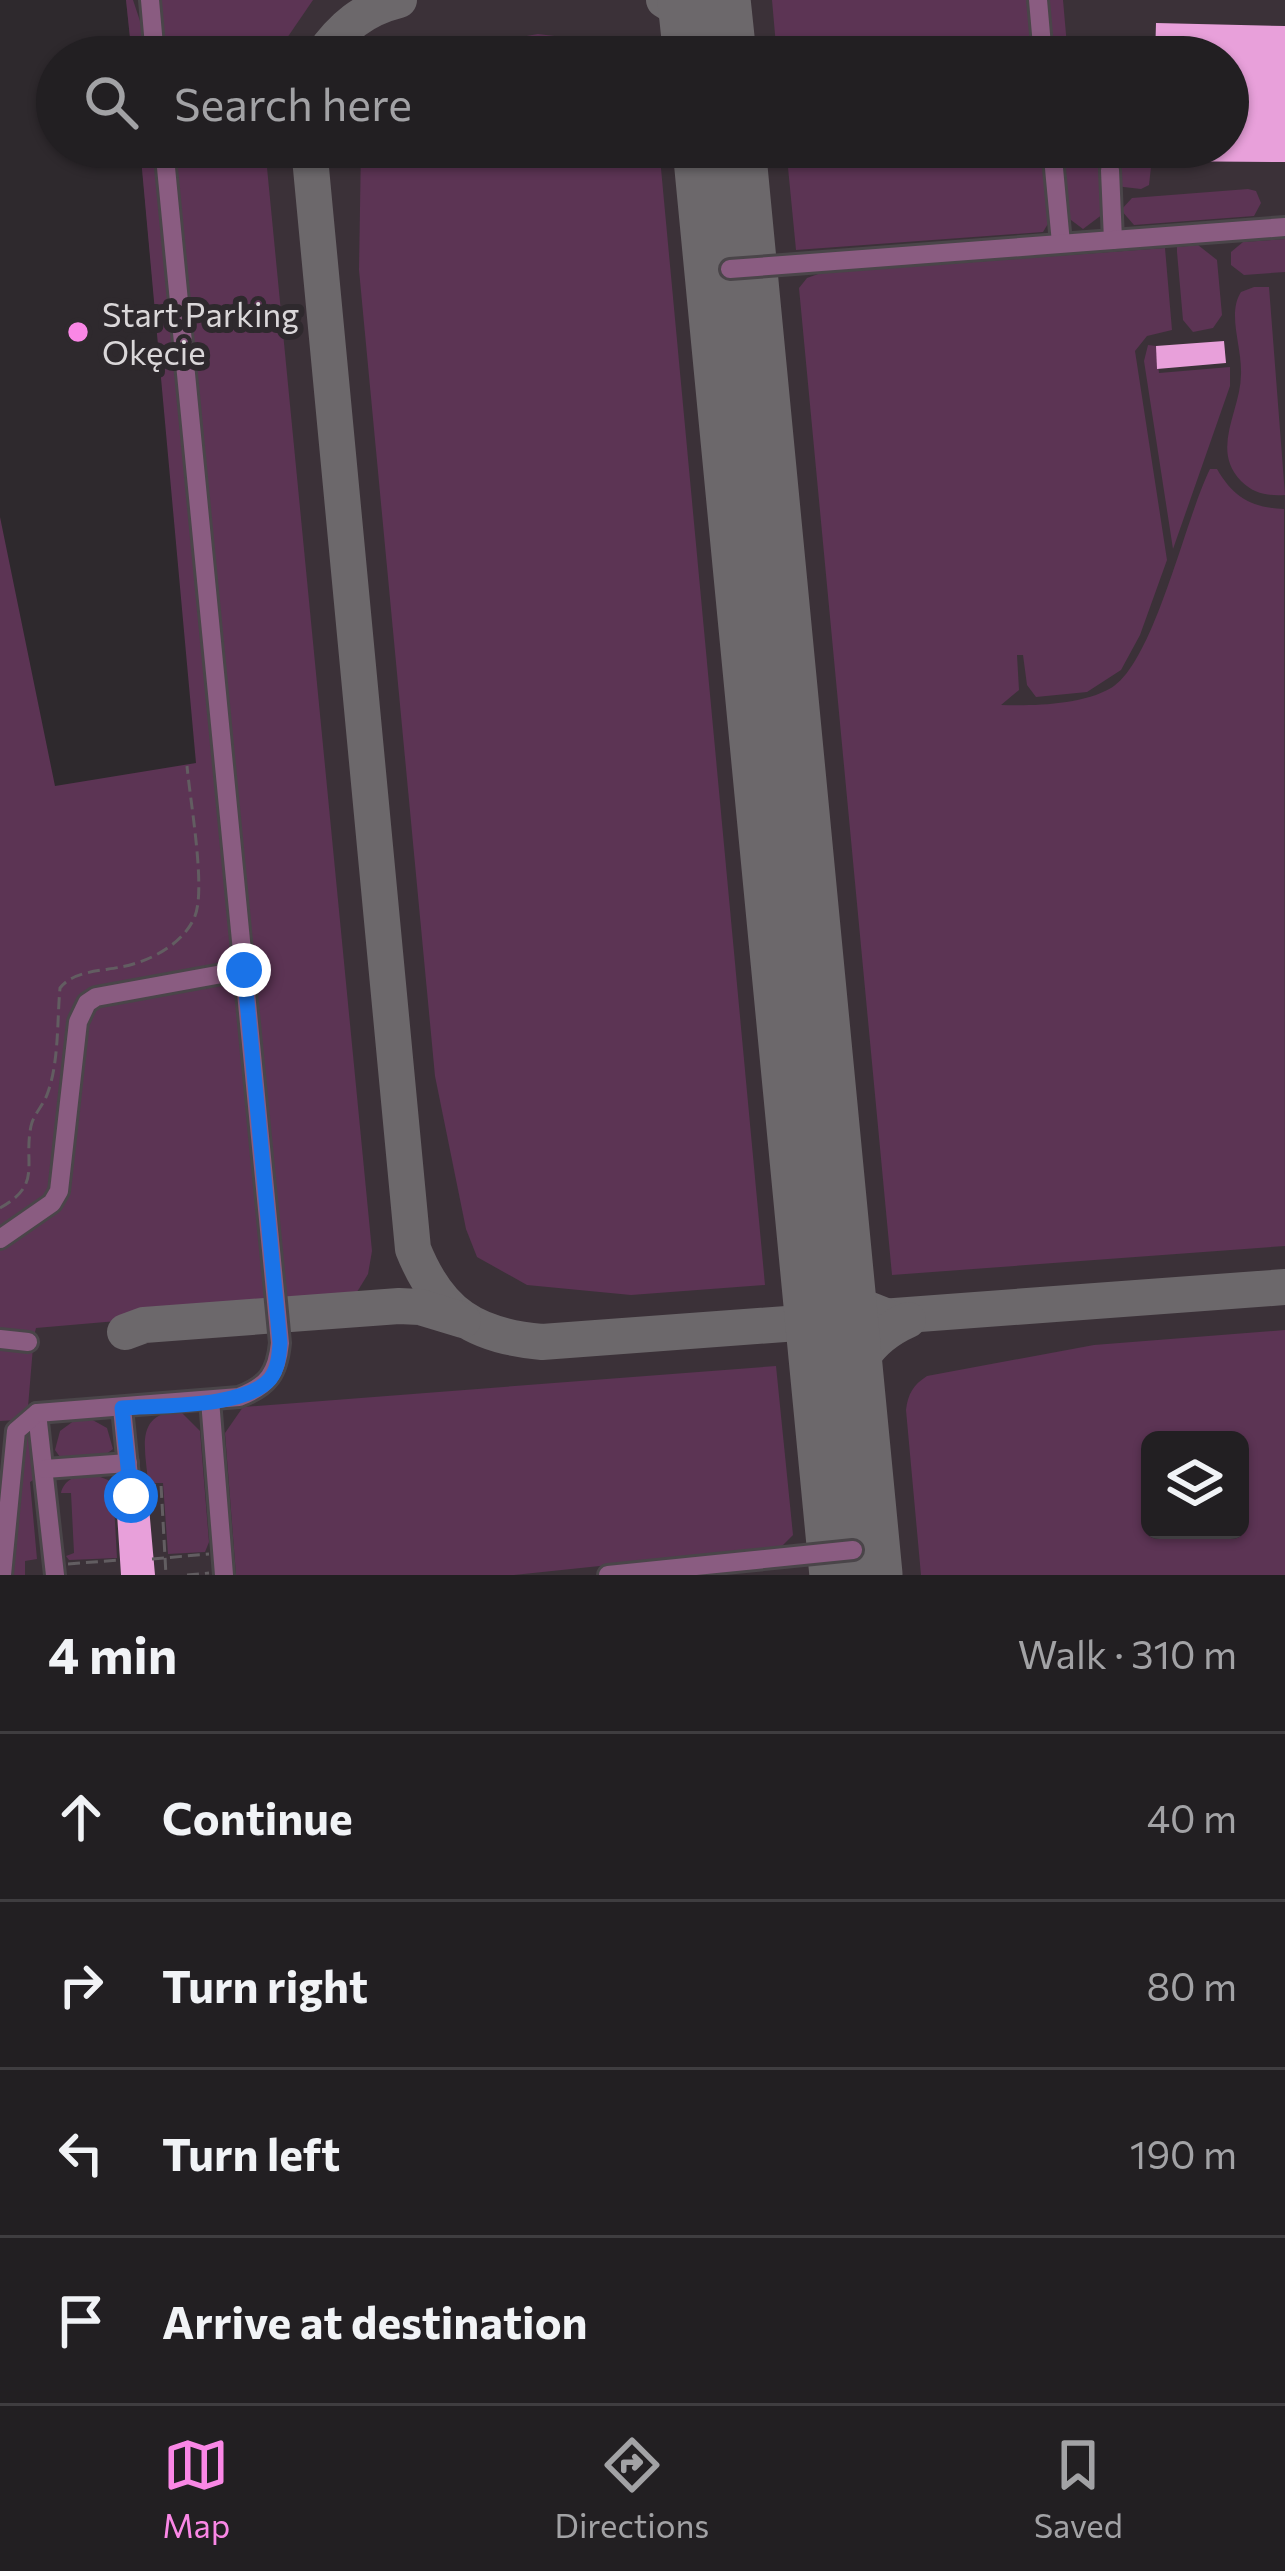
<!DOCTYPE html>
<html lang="en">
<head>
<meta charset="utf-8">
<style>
  body { margin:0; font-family:Commissioner,sans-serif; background:#2a272a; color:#f1f3f6 }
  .controls { position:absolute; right:36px; bottom:36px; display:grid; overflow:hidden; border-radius:18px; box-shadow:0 3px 9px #0004 }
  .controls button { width:108px; height:108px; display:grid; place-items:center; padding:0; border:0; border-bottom:3px solid #3f3d40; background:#221f22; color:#f1f3f6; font:60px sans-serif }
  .stop { position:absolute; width:36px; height:36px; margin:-27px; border:9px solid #1a73e8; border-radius:50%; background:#fff }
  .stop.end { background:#1a73e8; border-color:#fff; box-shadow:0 3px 12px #0008 }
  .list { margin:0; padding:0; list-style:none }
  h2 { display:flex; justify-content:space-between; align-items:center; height:156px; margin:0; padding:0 48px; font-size:51px }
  h2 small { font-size:39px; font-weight:400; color:#a2a2a5 }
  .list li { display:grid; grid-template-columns:78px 1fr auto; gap:36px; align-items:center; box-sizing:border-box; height:168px; padding:0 48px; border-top:3px solid #3f3d40 }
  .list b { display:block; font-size:45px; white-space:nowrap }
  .list em { font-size:39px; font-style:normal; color:#a2a2a5 }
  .icon { flex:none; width:66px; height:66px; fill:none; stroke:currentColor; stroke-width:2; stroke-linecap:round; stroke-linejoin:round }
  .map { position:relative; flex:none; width:1285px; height:1575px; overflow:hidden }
  .search { position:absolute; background:#221f22; box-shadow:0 3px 9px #0004; left:36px; right:36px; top:36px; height:132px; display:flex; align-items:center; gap:30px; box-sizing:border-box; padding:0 42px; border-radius:66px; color:#a2a2a5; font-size:45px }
  .sheet { height:828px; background:#221f22 }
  nav { display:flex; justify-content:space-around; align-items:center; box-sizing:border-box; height:168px; border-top:3px solid #3f3d40; background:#221f22; font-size:33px; color:#a2a2a5 }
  nav a { display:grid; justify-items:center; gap:6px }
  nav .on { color:#fa87e6 }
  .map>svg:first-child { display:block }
</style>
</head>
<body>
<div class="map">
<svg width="1285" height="1575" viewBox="0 0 1285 1575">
  <rect width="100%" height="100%" fill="#2e292d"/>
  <!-- built -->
  <path fill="#3b3138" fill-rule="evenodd" d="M126,0H1285V1575H0V1218L216,961L140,147H1228V57H132ZM1150,1440H1240V1530H1150Z"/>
  <!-- green -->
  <g fill="#5c3454" fill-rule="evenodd">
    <path d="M126,0H133L140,21L147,26L150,57H132Z"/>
    <path d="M159,0H313L274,57H164Z"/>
    <path d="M772,0H1030L1036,57H777Z"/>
    <path d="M1043,0H1063L1068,57H1049Z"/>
    <path d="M538,34L571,38L604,57H404Z"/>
    <path d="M140,147H159L234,960L226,967L91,994L53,1191L0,1236V517L55,786L196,763Z"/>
    <path d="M173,147H265L372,1251L368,1274L354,1297L346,1302L284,1308Z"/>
    <path d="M361,147H659L765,1285L631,1295L527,1285L477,1257L466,1229L435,1076L359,270Z"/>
    <path d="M786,147H1045L1052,217L1043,232L796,250Z"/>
    <path d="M1057,147H1077L1079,166H1104L1103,214L1083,229L1067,217Z"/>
    <path d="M1116,166L1151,167L1149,185L1141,189L1115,186Z"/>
    <path d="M1248,189L1256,191L1261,203L1254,216L1134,225L1121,210L1132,198Z"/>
    <path d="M1285,239V272L1244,275L1231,265V252L1243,242Z"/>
    <path d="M1198,245L1217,260L1222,315L1213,328L1193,332L1183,320L1177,252V247Z"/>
    <path d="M1165,248L1172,330L1147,336L1135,351L1167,560L1140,635L1121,670L1087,692L1036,697L1027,685L1023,655H1017L1019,690L1001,705C1033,706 1082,705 1111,688C1154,663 1185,519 1210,469H1217C1233,497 1252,508 1284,509L1285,1246L892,1275L799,288L807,278L821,273Z"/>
    <path d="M1254,287H1269L1285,495C1268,496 1254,494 1241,481C1210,449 1241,411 1241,374C1242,346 1227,314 1241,292Z"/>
    <path d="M1148,345L1156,346L1159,373L1230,367V386L1173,549L1144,361Z"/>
    <path d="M237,978L268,1308L36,1328L34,1336H0V1244L61,1200L82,1025L94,1006Z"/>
    <path d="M1285,1330V1575H921L906,1410C908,1394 913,1385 927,1376L1094,1345ZM1150,1440H1240V1530H1150Z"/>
    <path d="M0,1343L33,1347L28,1407L16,1420L0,1421Z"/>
    <path d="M776,1366L793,1535L781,1547L514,1575H236L225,1433L243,1407Z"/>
    <path d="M180,1411L200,1431L209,1542L205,1552L168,1554L163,1483H148C146,1450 133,1413 180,1411Z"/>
    <path d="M89,1418L107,1428L113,1449L105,1455L60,1457L55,1450L60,1431L75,1420Z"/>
    <path d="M32,1431L38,1477L30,1482L37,1559L25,1561V1575H11L24,1439Z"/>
    <path d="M90,1473L108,1480L113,1487L117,1558L69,1560L66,1556L74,1553L71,1493H61C64,1479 78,1475 90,1473Z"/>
  </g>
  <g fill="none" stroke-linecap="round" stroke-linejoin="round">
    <!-- taxiway -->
    <g stroke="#6c686b" stroke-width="36">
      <path d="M664,0L680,10L709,53"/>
      <path d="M321,57C342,27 363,9 399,0"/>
      <path d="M309,147L413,1249C439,1314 475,1336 542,1342L1285,1287"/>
      <path d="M825,1258L855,1304L888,1317"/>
      <path d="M125,1332L144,1325L399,1306L420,1307L463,1320"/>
      <path d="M840,1416C852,1370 863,1340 908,1320"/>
    </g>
    <!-- runway -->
    <g stroke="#6c686b" stroke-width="93">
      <path d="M704,0L710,57"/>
      <path d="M719,147L856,1575"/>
    </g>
  </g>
  <!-- building -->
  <g fill="#e8a0da">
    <path d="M1156,23L1285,26V162L1153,161V147H1228V57H1155Z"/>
    <path d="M1224,341L1226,363L1157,369L1156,346Z"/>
    <path d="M144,1496H148L155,1575H121L116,1498L131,1509L140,1506Z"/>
  </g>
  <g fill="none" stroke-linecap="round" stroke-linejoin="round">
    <defs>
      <g id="minor">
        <path d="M150,0L155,57"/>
        <path d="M1038,0L1043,57"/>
        <path d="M1052,147L1061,243"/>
        <path d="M1110,170L1113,240"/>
        <path d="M730,269L1285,227"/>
        <path d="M0,1239L52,1203L59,1191L78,1022L87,1003L96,997L244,970"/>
        <path d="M0,1339L28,1342"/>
        <path d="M210,1400L224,1575"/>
        <path d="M122,1408L131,1496"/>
        <path d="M37,1413L55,1575"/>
        <path d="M45,1469L128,1463"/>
        <path d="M2,1575L16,1431L37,1413L239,1397C268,1386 277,1373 280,1343L164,147"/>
        <path d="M608,1575L853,1550"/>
      </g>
    </defs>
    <!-- minor casing -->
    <use href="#minor" stroke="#4a4549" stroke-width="24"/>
    <!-- path -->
    <g stroke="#625d61" stroke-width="3" stroke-dasharray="12 6" stroke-linecap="butt">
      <path d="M0,1208C43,1184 23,1165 31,1126C34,1113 44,1105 48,1092C59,1061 57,1021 60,988C73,971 101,971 121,967C149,962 184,944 195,916C206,888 190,800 187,766"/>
      <path d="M144,1486L161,1485L166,1575"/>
      <path d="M152,1559L209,1554"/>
      <path d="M68,1564L120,1560"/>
      <path d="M187,1575L209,1573"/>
    </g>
    <!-- minor -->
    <use href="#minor" stroke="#8a5c81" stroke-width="18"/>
  </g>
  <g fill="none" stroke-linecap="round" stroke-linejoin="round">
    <!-- route -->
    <path stroke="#1a73e8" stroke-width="15" d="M131,1496L122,1408C159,1405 246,1408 270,1379C278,1369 279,1356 280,1343L244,970"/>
  </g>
  <!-- markers -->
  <circle fill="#fa87e6" stroke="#2e292d" stroke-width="4.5" cx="78" cy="332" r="12"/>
  <g text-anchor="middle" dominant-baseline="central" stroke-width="12" stroke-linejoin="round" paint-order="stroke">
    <!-- poi labels -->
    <g font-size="33" fill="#dad7d9" stroke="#2e292d" text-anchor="start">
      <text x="102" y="313">Start Parking<tspan x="102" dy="38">Okęcie</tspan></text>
    </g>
  </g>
</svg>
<div class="controls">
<button><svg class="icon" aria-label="layers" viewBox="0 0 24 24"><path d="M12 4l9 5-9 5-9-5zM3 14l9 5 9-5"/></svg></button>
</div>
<div class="stop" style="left:131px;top:1496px"></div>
<div class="stop end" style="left:244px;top:970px"></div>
<div class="search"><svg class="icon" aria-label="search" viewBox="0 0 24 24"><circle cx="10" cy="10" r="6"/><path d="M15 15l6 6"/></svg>Search here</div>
</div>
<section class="sheet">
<h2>4 min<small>Walk · 310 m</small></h2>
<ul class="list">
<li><svg class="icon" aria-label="ahead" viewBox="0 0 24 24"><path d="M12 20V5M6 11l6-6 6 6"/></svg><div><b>Continue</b></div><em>40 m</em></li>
<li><svg class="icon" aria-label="right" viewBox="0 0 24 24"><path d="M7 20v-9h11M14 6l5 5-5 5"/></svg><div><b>Turn right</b></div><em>80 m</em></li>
<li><svg class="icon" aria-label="left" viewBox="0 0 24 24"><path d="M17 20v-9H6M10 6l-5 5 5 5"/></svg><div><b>Turn left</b></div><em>190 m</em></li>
<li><svg class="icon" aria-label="arrive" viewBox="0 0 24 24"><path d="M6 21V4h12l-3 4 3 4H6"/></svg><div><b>Arrive at destination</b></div></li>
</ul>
</section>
<nav>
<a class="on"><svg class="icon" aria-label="map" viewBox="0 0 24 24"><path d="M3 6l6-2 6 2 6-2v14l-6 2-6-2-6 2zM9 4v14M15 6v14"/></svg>Map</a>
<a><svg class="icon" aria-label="directions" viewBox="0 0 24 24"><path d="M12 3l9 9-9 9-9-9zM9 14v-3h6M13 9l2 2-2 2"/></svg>Directions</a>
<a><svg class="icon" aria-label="saved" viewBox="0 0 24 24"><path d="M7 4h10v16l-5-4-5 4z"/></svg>Saved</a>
</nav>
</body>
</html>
